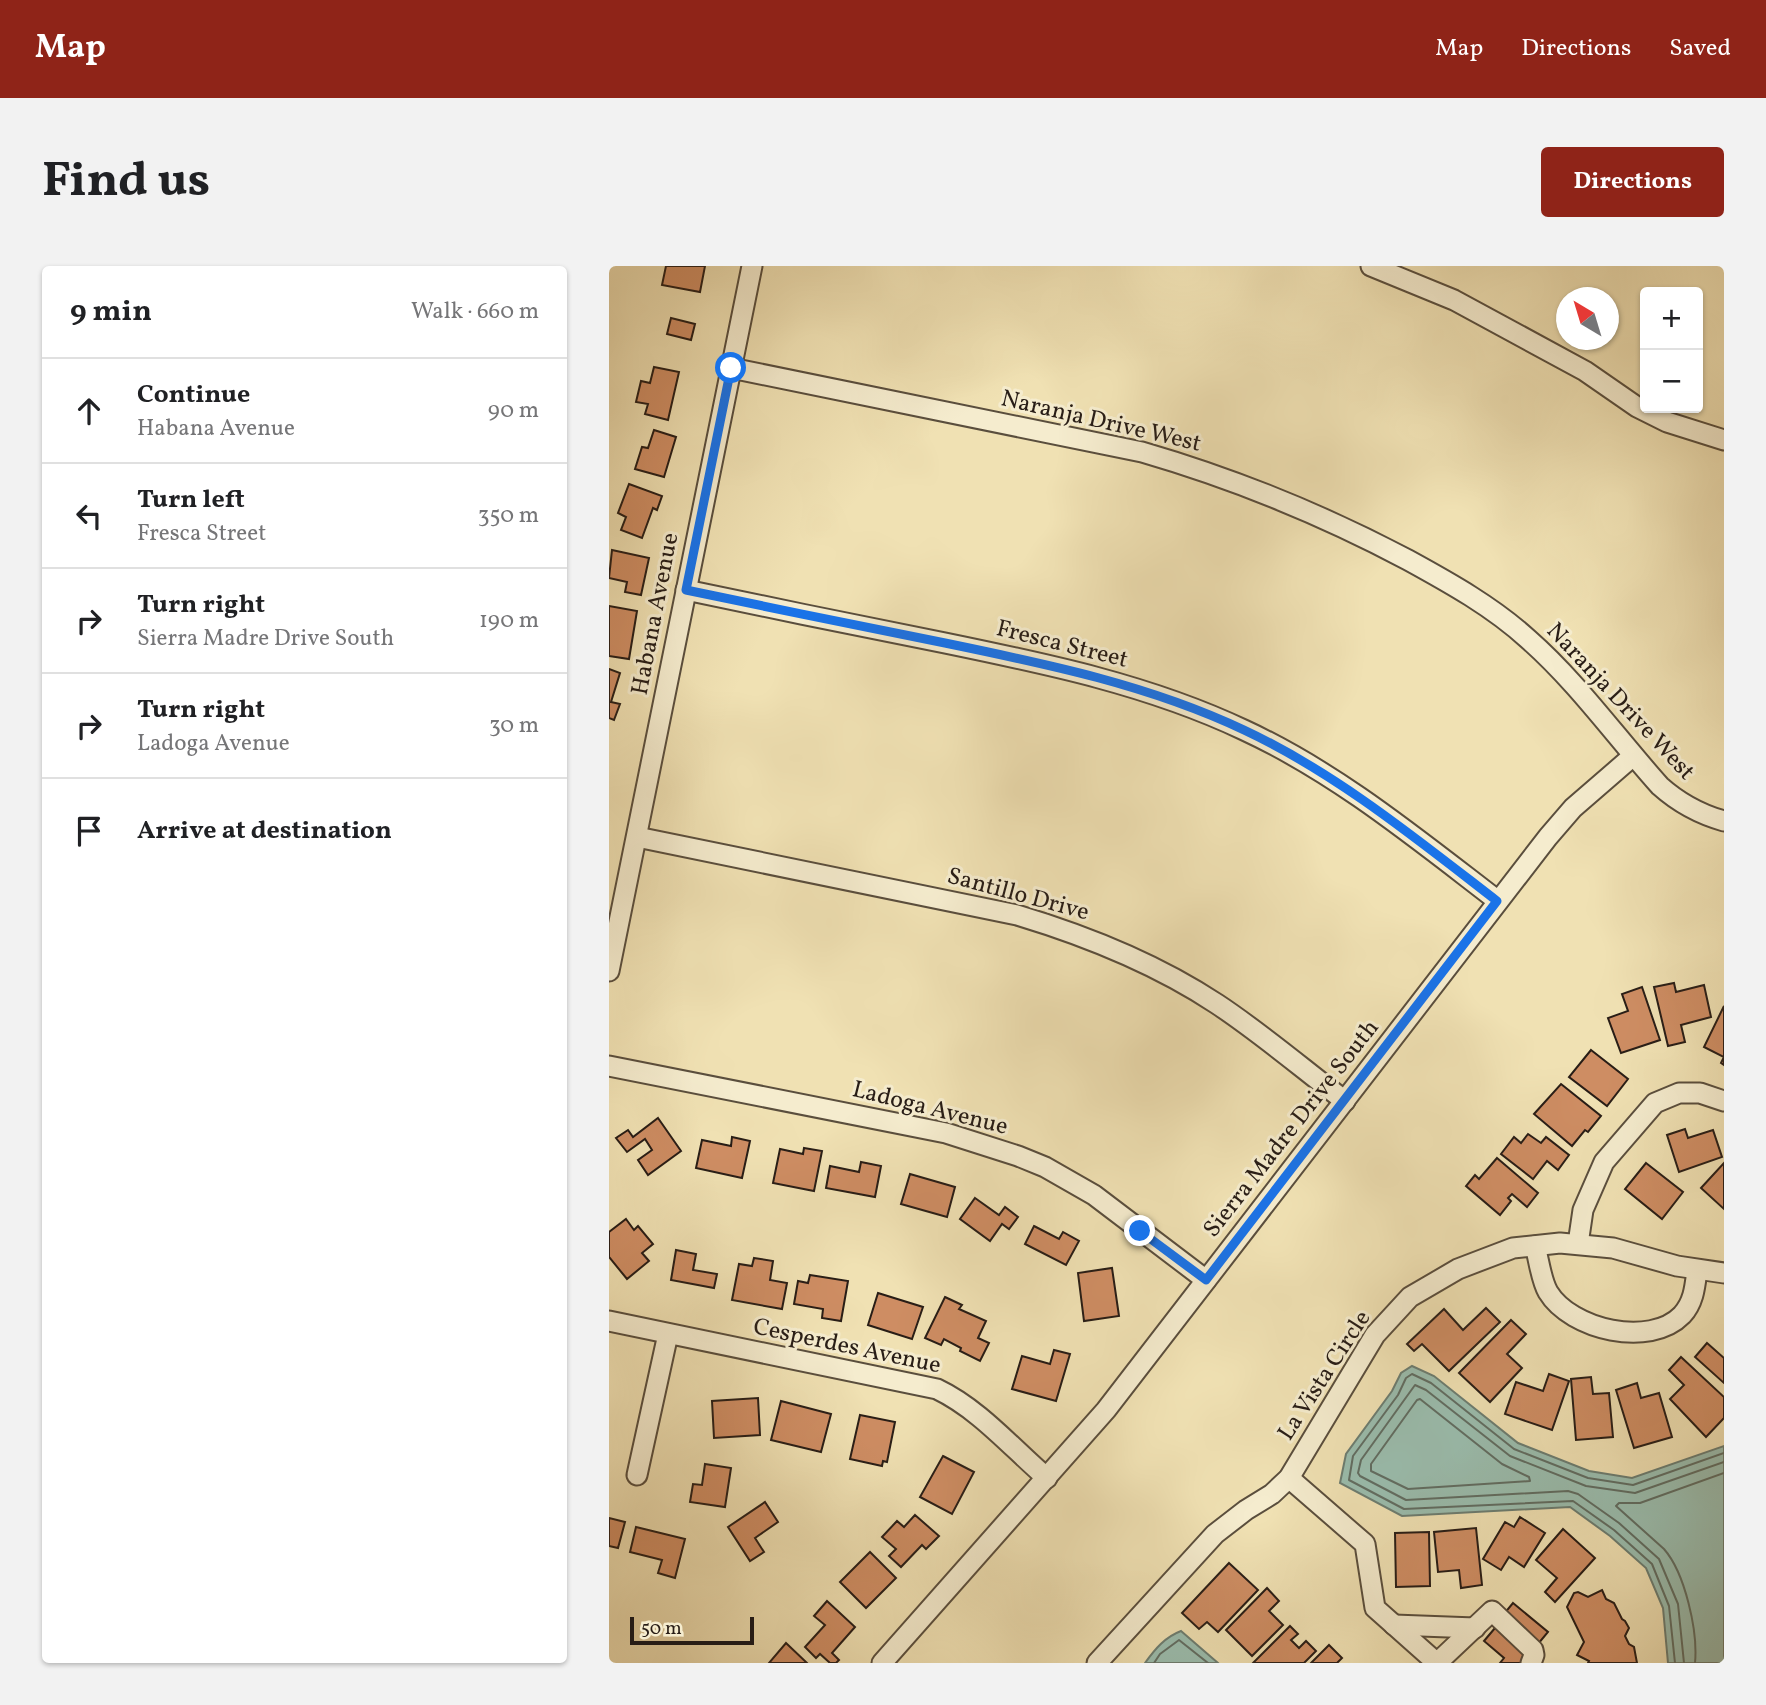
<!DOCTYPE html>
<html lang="en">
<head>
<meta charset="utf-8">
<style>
  body { margin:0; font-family:Vollkorn,serif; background:#f2f2f2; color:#202124 }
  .controls { position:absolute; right:21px; top:21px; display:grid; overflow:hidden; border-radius:7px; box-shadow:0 2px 5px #0004 }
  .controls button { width:63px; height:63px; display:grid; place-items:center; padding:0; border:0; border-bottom:2px solid #e0e0e0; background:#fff; color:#202124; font:35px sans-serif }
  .compass { position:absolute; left:947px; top:21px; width:63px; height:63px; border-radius:50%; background:#fff; box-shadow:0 2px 5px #0004; rotate:322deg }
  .scale { position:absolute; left:21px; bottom:18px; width:124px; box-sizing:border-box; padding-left:7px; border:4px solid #281d16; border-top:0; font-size:19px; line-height:24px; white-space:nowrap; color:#281d16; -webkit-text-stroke:5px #f5ecce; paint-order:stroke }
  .stop { position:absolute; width:21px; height:21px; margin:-16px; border:5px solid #1a73e8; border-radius:50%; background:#fff }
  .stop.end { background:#1a73e8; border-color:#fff; box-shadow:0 2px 7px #0008 }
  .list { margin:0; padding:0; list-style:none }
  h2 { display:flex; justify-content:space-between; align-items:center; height:91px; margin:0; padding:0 28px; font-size:30px }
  h2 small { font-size:23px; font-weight:400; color:#757577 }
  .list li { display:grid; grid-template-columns:46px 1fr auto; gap:21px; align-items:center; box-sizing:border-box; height:105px; padding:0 28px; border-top:2px solid #e0e0e0 }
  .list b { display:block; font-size:26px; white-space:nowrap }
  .list p { margin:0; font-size:23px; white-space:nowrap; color:#757577 }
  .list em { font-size:23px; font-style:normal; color:#757577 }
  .icon { flex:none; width:38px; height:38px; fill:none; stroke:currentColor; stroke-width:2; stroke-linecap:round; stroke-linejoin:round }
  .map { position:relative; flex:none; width:1115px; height:1397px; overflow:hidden; border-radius:7px }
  header { display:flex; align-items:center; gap:42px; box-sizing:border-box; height:98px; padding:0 35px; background:#8f2418; color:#fff }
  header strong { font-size:33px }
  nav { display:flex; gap:38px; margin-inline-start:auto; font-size:24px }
  .intro { display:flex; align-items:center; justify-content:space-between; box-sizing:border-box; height:168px; padding:0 42px }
  h1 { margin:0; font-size:49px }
  .button { padding:18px 32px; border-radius:7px; background:#8f2418; color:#fff; font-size:24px; font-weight:700 }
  main { display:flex; gap:42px; padding:0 42px }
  aside { flex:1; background:#fff; border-radius:7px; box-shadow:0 2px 5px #0004 }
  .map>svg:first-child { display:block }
</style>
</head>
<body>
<header>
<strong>Map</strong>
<nav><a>Map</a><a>Directions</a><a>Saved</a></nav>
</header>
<div class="intro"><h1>Find us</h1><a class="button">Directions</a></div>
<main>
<aside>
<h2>9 min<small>Walk · 660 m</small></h2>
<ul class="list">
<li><svg class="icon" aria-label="ahead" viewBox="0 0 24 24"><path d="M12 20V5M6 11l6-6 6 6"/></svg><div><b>Continue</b><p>Habana Avenue</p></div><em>90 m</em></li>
<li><svg class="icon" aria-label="left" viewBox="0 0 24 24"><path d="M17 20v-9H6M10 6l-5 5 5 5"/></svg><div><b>Turn left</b><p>Fresca Street</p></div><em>350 m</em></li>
<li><svg class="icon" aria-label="right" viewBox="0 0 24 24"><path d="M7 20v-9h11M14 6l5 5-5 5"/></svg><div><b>Turn right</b><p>Sierra Madre Drive South</p></div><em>190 m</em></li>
<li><svg class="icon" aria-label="right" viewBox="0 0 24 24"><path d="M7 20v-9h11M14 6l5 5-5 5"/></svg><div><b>Turn right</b><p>Ladoga Avenue</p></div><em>30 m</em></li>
<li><svg class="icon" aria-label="arrive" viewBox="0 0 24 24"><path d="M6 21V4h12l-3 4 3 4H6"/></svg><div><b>Arrive at destination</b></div></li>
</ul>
</aside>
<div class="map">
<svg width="1115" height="1397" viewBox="0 0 1115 1397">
  <rect width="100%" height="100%" fill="#f0e1b3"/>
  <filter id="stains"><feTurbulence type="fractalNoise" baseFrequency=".00286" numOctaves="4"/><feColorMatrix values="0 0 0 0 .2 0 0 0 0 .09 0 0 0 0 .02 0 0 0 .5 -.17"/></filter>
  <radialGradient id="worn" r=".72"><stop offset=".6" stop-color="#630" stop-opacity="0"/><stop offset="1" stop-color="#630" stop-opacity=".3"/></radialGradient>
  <!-- water -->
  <g fill="#9abdae" stroke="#6c7d71" stroke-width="2">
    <path d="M803,1100L825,1110L909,1177L980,1205L1023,1212L1115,1180V1397H1059L1054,1342L1037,1302L1001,1270L961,1241L793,1250L731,1217L737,1188L783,1125L792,1107Z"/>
    <path d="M572,1365L609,1397H536C546,1383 556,1371 572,1365Z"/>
  </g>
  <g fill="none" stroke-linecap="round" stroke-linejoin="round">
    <!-- shore -->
    <g stroke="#616d62" stroke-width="2">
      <path d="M811,1133L893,1198L920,1211L921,1215L799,1223L762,1205V1198L808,1134Z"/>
      <path d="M545,1397L551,1388L570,1374L599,1397"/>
      <path d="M1066,1397L1060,1340L1043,1298L1005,1264L964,1235L795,1243L740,1214L744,1190L789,1129L797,1112L803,1108L822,1117L905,1183L979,1212L1024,1219L1115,1187"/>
      <path d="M1075,1397L1069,1338L1050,1293L1010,1257L969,1228L959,1225L797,1234L751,1210L749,1207L752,1194L806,1119L817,1124L901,1190L977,1220L1026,1227L1115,1196"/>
      <path d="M1086,1397C1089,1365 1076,1307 1055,1283L1007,1240L1010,1237H1031L1115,1207"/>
    </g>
  </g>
  <!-- building -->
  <g fill="#ce8d63" stroke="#281d16" stroke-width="2">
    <path d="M57,0H96L91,26L53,19Z"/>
    <path d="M62,52L86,58L82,74L58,68Z"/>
    <path d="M45,101L70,106L59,154L36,148L39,138L27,136L32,115L41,117Z"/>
    <path d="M45,164L67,171L55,211L26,203L33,181L39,182Z"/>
    <path d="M20,218L53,230L48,244L44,242L33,272L12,264L17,251L9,247Z"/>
    <path d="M3,284L40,292L32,329L16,326L18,316L0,312Z"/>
    <path d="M0,340L28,345L20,393L0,390Z"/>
    <path d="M0,403L11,407L2,436L11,438L5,454L0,452Z"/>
    <path d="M1065,717L1067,726L1095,719L1102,751L1072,759L1076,776L1059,780L1045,721Z"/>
    <path d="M1033,721L1051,774L1012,787L999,752L1019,745L1013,728Z"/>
    <path d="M1115,740V799L1112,797L1115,791L1095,781Z"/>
    <path d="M982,784L1019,813L998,840L960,811Z"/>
    <path d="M952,818L992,850L979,866L976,864L963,880L925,848Z"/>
    <path d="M49,852L72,885L39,909L29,894L43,884L36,873L18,886L7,872L19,864L24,871Z"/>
    <path d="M1076,863L1079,872L1104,864L1113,891L1070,906L1058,869Z"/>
    <path d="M919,868L932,877L937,871L960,889L949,904L938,895L924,913L892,888L905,871L912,877Z"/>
    <path d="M123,871L141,875L133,912L87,902L93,874L122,880Z"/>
    <path d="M195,882L213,885L205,925L164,917L171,883L194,888Z"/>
    <path d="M888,892L929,927L918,941L903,928L899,932L902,935L891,949L857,920L866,909L870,913Z"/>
    <path d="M252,896L272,900L266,931L217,922L221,900L250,906Z"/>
    <path d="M1037,897L1074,926L1053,953L1016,923Z"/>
    <path d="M1115,897V943L1092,922Z"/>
    <path d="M301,908L346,921L338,951L292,938Z"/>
    <path d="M366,932L390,949L396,941L409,951L400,963L393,958L381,975L351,953Z"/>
    <path d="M17,953L25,964L29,960L44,978L33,987L40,995L18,1013L0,991V966Z"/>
    <path d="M425,960L450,973L454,966L470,975L457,999L416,978Z"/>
    <path d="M67,984L87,988L84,1004L108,1008L105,1022L62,1014Z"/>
    <path d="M145,992L164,995L161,1014L178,1017L173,1043L123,1034L130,998L143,1000Z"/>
    <path d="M503,1002L510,1050L475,1055L469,1007Z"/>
    <path d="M201,1009L239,1015L232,1055L213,1052L214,1043L185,1038L189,1015L199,1017Z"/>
    <path d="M269,1027L314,1041L303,1073L259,1059Z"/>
    <path d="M336,1031L353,1039L350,1043L377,1055L369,1072L380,1077L371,1095L351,1085L352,1082L335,1073L332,1079L316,1072Z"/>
    <path d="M877,1042L891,1056L840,1105L813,1078L805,1085L798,1078L835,1043L854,1064Z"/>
    <path d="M902,1054L917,1068L898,1088L913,1102L881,1136L850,1107Z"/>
    <path d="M1098,1077L1115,1092V1117L1086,1091Z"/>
    <path d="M445,1084L461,1088L447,1135L403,1123L413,1090L441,1098Z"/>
    <path d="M1072,1091L1115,1131V1152L1097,1171L1061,1133L1075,1119L1060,1104Z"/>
    <path d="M940,1108L960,1115L943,1164L896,1148L907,1116L934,1125Z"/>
    <path d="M982,1111L984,1128L1000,1127L1004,1171L967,1174L962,1113Z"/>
    <path d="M1028,1117L1032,1132L1050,1127L1063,1171L1025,1182L1007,1124Z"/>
    <path d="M149,1132L151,1169L105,1172L103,1135Z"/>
    <path d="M172,1135L222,1148L212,1186L162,1174Z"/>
    <path d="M251,1149L286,1156L278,1196L274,1195L273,1200L241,1193Z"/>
    <path d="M334,1190L365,1206L343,1248L311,1231Z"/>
    <path d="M96,1198L122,1202L116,1241L81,1236L84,1218L93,1219Z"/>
    <path d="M156,1236L169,1256L146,1272L155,1286L141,1295L119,1261Z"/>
    <path d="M306,1249L330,1270L317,1283L313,1279L292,1301L280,1290L287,1283L273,1271L288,1255L295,1261Z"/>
    <path d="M911,1251L936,1267L915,1301L900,1291L892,1304L874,1293L896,1256L905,1261Z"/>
    <path d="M0,1252L16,1256L9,1282L0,1280Z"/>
    <path d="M27,1261L76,1273L66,1312L49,1307L53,1294L21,1286Z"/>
    <path d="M867,1262L873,1319L852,1322L850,1304L829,1306L825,1266Z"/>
    <path d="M954,1263L986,1292L946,1336L936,1326L948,1312L927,1294Z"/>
    <path d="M820,1266L821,1320L787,1321L786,1267Z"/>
    <path d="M261,1286L287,1312L257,1342L231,1316Z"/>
    <path d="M620,1297L649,1324L609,1366L598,1356L590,1363L573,1347Z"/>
    <path d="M658,1322L670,1335L660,1345L674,1359L643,1390L617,1364Z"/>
    <path d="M993,1324L997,1333L1005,1337L1013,1353L1016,1355L1020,1362L1016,1370L1020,1378L1025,1381L1028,1397H979L980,1395L968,1389L975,1376L958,1341L965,1327L969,1326L979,1331Z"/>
    <path d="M218,1335L246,1361L223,1387L230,1394L227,1397H221L211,1388L207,1392L196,1381L216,1359L205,1350Z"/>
    <path d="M904,1337L939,1366L929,1378L894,1349Z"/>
    <path d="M681,1360L689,1368L682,1374L690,1382L697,1375L707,1385L695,1397H644Z"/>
    <path d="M886,1362L919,1390L913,1397H891L895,1392L875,1375Z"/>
    <path d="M177,1377L198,1397H160Z"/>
    <path d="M720,1379L733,1392L728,1397H702Z"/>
  </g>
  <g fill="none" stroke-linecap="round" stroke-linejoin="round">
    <defs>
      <g id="minor">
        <path d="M762,0L845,34L976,105L1028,141L1058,156L1115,174"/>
        <path d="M122,102L533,186C626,213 714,249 799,294C841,317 884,341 919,373C968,416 1007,471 1051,520C1070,537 1090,548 1115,555"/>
        <path d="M77,324C163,342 250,360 336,377C438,398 540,419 635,464C728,507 808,573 889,635"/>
        <path d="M28,571L408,649C478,670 546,697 608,738C652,767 694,803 736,835"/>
        <path d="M0,705L143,0"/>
        <path d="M0,800L337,867L409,890L436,901L485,929L597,1014"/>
        <path d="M969,978L974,944L995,896L1046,837L1070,827H1091L1115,835"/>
        <path d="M926,980C930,994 932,1014 939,1026C962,1064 1041,1082 1073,1049C1085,1036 1086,1020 1088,1004"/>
        <path d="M0,1055L328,1123C370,1143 403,1182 438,1212"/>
        <path d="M28,1209L59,1068"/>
        <path d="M680,1212L756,1278L766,1342L828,1397L883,1345L924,1384L925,1389L922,1397"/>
        <path d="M785,1359L866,1362"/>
        <path d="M273,1397L497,1144L939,571L964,542L1024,490"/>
        <path d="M488,1397L606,1268L637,1244L663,1228L680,1212L766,1069L801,1031L849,1003L904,982L951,977L1004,982L1068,1000L1115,1007"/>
      </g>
    </defs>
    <!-- minor casing -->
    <use href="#minor" stroke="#5a4e3d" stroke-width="23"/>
    <!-- minor -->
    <use href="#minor" stroke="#f5ecce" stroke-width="19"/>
  </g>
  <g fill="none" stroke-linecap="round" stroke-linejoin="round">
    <!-- route -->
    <path stroke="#1a73e8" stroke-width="9" d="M122,102L77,324C163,342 250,360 336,377C438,398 540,419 635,464C727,507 809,574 888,635L597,1014L531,965"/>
  </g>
  <g text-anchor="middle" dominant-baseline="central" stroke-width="6" stroke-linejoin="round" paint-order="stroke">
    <!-- street labels -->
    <g font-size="24" fill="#281d16" stroke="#f5ecce">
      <text transform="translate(492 156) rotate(13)">Naranja Drive West</text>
      <text transform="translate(47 348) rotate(-79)">Habana Avenue</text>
      <text transform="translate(453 379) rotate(14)">Fresca Street</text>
      <text transform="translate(1011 436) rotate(47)">Naranja Drive West</text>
      <text transform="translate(409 629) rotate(15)">Santillo Drive</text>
      <text transform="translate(321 843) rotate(14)">Ladoga Avenue</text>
      <text transform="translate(683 863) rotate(-52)">Sierra Madre Drive South</text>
      <text transform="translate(238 1081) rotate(12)">Cesperdes Avenue</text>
      <text transform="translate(716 1110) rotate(-57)">La Vista Circle</text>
    </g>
  </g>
  <rect width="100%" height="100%" filter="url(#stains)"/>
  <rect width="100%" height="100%" fill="url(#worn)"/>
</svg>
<div class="controls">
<button>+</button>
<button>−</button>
</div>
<svg class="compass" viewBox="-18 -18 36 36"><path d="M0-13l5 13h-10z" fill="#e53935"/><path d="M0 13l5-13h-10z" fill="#757577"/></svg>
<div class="scale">50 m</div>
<div class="stop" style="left:122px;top:102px"></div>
<div class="stop end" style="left:531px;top:965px"></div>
</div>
</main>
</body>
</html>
